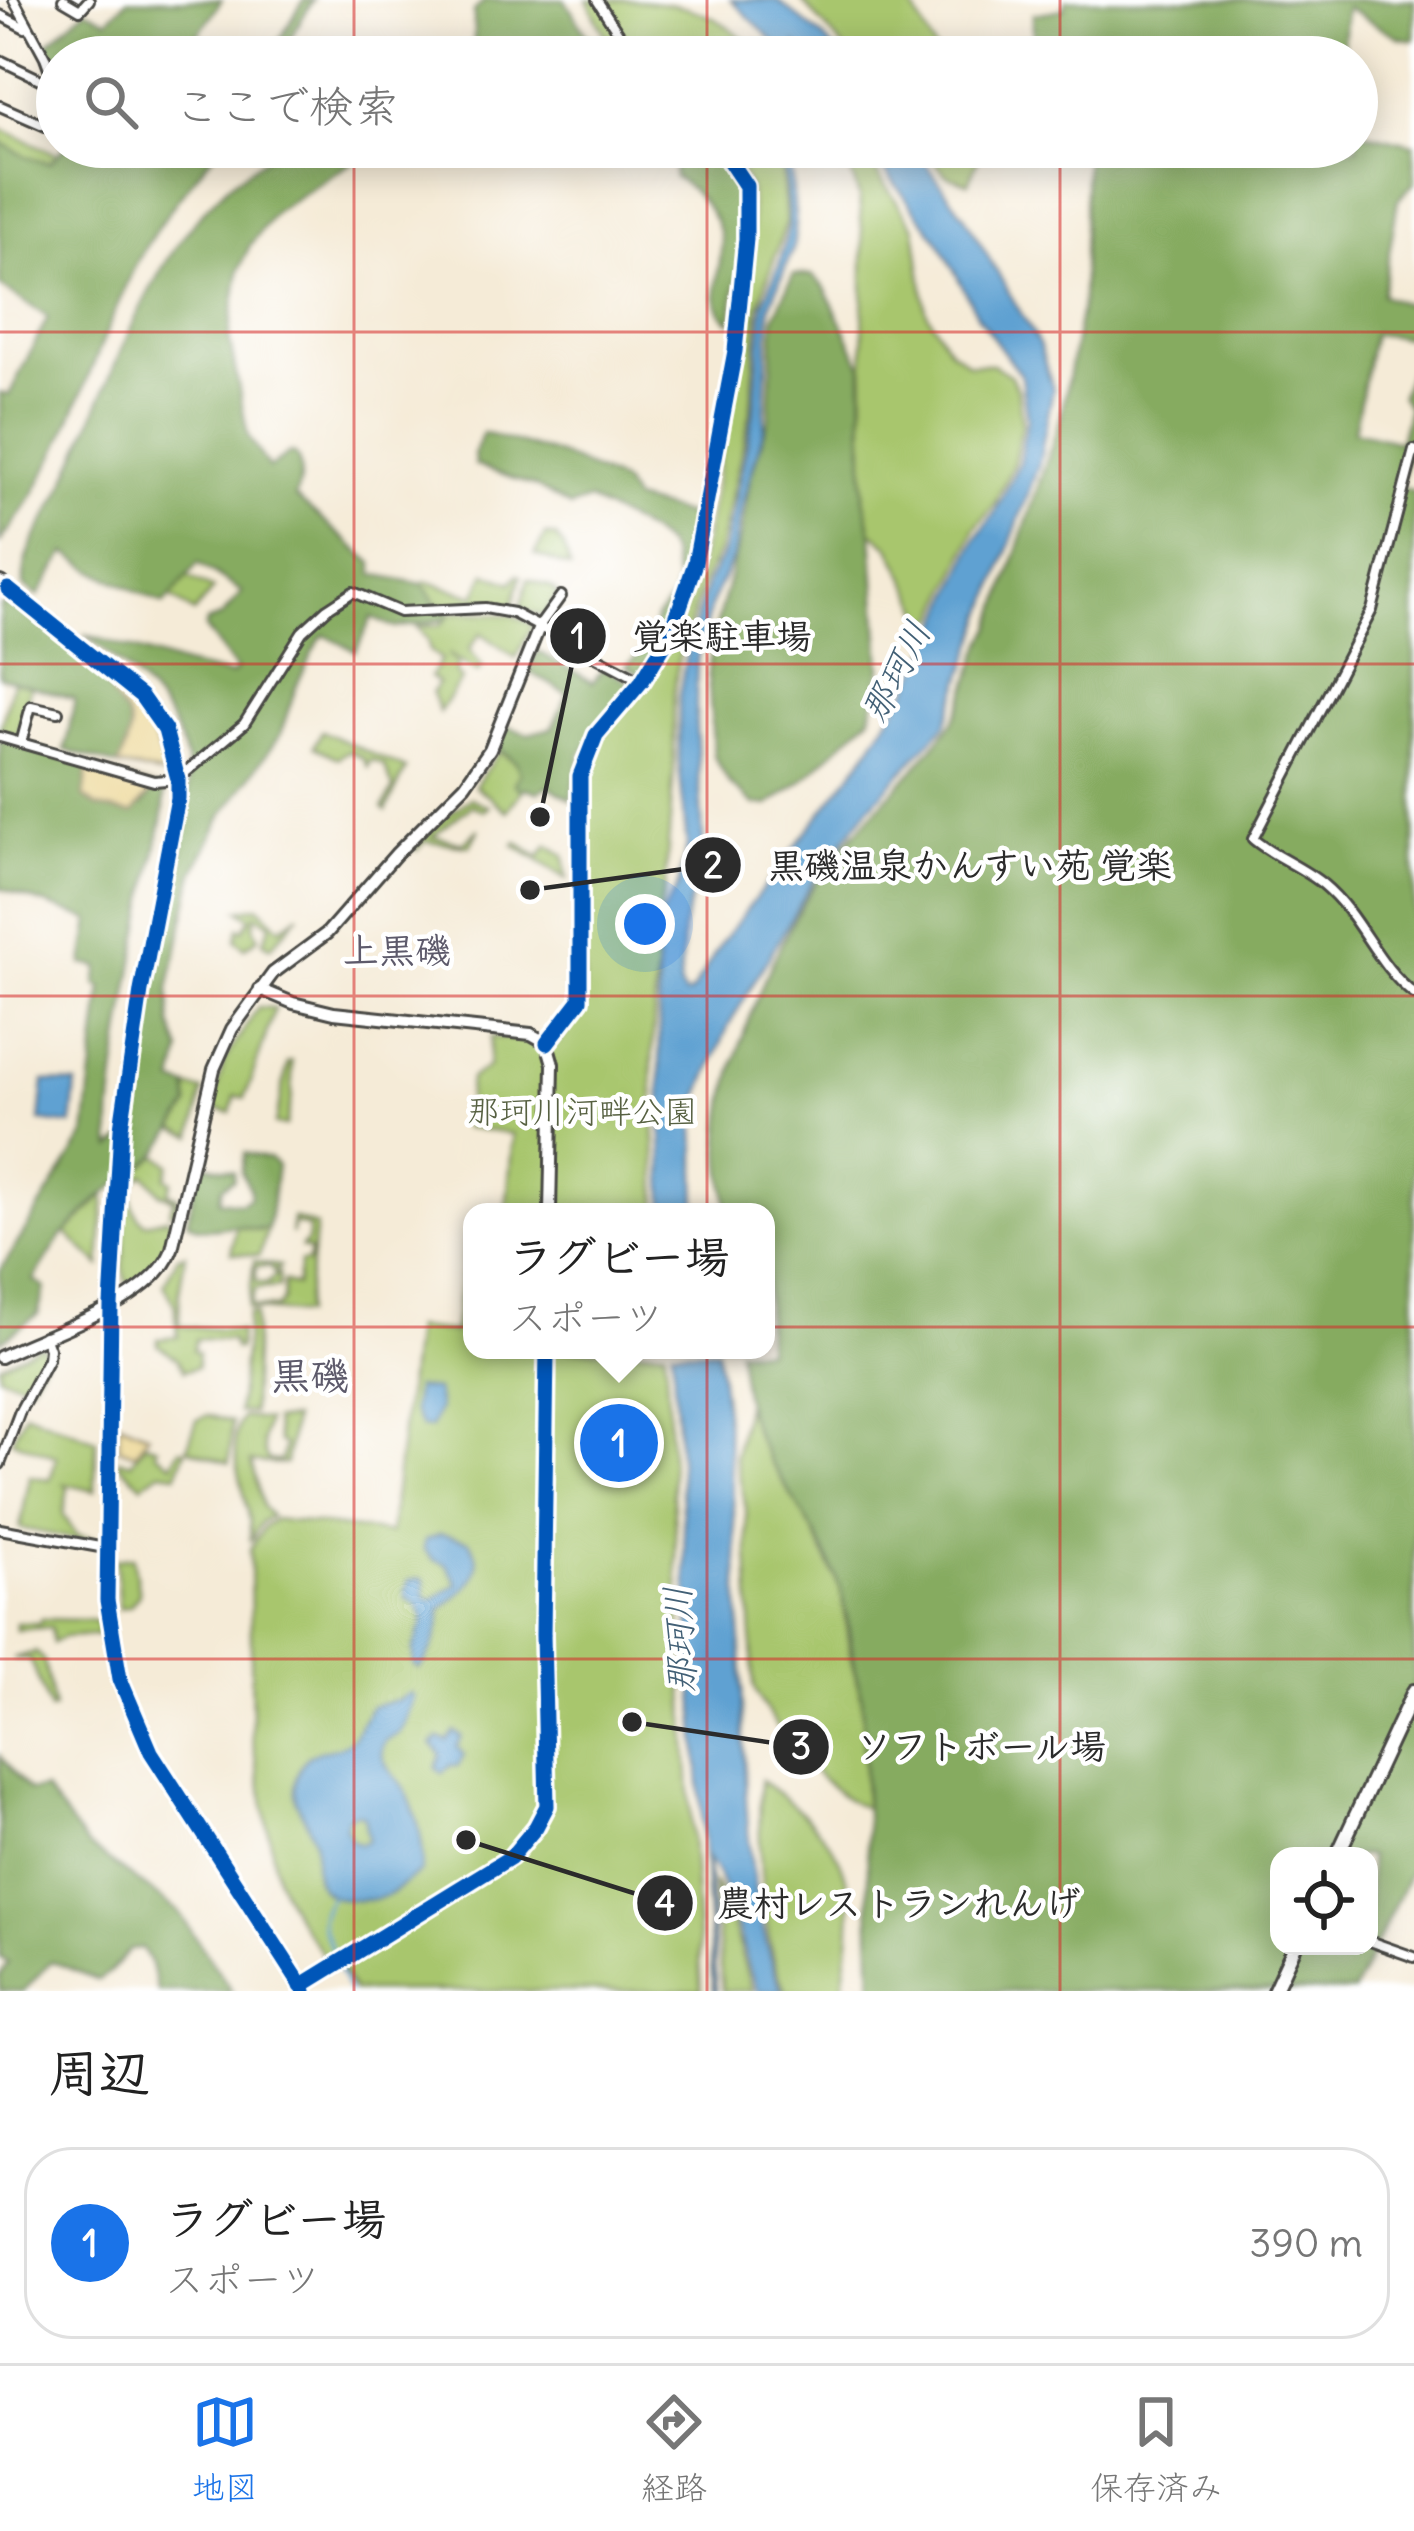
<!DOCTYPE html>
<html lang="ja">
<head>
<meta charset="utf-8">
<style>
  body { margin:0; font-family:Delius,"Klee One",sans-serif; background:#f6f6f6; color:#222 }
  .controls { position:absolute; right:36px; bottom:36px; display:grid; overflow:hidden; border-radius:24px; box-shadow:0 6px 30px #0003 }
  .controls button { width:108px; height:108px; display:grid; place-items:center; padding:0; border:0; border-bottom:3px solid #e0e0e0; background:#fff; color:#222; font:60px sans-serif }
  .you { position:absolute; left:645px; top:924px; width:42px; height:42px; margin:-30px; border:9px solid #fff; border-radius:50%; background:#1a73e8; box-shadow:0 0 0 18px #1a73e833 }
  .badge { display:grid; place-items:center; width:78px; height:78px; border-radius:50%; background:#1a73e8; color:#fff; font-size:39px; font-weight:700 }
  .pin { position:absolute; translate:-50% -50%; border:6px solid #fff; box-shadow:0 3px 12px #0006 }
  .popup { position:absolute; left:463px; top:1203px; width:312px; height:156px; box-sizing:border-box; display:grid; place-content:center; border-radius:24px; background:#fff; filter:drop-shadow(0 3px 9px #0005); font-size:39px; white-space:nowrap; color:#767676 }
  .popup b { font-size:45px; color:#222 }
  .popup::after { content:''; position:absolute; left:50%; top:100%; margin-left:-24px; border:24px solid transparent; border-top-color:#fff }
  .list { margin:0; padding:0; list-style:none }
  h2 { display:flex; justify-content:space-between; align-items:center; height:156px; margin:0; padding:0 48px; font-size:51px }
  h2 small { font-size:39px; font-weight:400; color:#767676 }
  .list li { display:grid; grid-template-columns:78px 1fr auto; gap:36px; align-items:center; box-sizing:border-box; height:192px; margin:0 24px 24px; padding:0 24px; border:3px solid #e0e0e0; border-radius:48px }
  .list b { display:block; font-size:45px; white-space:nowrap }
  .list p { margin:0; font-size:39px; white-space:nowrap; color:#767676 }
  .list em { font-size:39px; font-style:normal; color:#767676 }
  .icon { flex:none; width:66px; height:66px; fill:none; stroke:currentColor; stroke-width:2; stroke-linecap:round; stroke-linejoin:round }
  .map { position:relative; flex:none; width:1414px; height:1991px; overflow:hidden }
  .search { position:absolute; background:#fff; box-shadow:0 6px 30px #0003; left:36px; right:36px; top:36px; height:132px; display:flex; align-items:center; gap:30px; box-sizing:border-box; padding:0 42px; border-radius:66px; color:#767676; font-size:45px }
  .sheet { height:372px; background:#fff }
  nav { display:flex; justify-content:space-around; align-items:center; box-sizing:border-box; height:168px; border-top:3px solid #e0e0e0; background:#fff; font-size:33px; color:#767676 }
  nav a { display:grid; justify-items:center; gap:6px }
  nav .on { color:#1a73e8 }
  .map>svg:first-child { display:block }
</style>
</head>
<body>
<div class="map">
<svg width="1414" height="1991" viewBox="0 0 1414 1991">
  <rect width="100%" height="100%" fill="#fff"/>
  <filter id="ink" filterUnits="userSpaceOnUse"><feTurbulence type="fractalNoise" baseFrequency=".00833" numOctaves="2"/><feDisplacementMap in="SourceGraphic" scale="24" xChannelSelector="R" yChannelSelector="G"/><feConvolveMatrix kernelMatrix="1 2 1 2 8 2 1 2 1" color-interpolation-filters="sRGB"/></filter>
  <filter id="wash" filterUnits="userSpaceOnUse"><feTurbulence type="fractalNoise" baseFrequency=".004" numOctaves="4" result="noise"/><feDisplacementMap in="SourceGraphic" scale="48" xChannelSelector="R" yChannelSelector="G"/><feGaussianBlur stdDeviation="2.7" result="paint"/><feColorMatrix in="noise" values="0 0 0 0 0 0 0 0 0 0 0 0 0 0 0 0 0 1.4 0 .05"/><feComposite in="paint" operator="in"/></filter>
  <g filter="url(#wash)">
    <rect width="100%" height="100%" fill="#f5ebd7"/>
    <!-- green -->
    <g fill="#a8c66d" stroke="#6a784c" stroke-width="3">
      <path d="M587,0C655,0 718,0 759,57H641L623,34L607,39Z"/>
      <path d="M801,0H909L939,57H852Z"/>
      <path d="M0,128L59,155L51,163L27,157L0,142Z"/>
      <path d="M726,147H780L786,223L759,305L750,415L719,551L703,582L678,661L674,694V768L665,887L658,917L652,1066L658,1212H506L513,1134L464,1128L470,1079L488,1067L491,1037L559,1042L584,1006V781L589,754L600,736L647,684L685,610L700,564L737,367L752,229L750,188Z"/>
      <path d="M843,147H859L915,228L926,311L949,349L969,364H993L1011,376L1018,392L1022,423L1014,463L993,507L975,528L937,618L927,620L890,547L872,532L864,499L863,243L859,196Z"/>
      <path d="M923,147H977L980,155L968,183L946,175Z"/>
      <path d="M545,535L556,537L564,547L570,568L535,555Z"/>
      <path d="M486,573L512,583L517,575L521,576L512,608C486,602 460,610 435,603L423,584L425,581L475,596Z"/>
      <path d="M187,576L213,589L194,613L170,596Z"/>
      <path d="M528,579L551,587L558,594L543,616L520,609Z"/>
      <path d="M461,612L512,615L533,625L516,658L481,633L469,649L482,666L478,673L448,654L457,663L456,675L462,679L439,712L432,693L438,683L430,677L441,659L430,651L427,640L417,627L441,625L449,614Z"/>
      <path d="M13,681L31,685L18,736L0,730Z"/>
      <path d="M322,731L406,769L386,811L383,808L393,788L384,765L371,760L368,767L363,758L348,751L338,758L314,746Z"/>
      <path d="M499,751L516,762L520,773L515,784L522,791L507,811L475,786Z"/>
      <path d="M471,798L489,807L484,811L472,805L433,836L463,843L479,829L470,846L425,841L417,850L413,847L426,831Z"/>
      <path d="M517,842L539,857L548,845L564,855L567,879L514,845Z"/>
      <path d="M258,906L280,928L300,914L271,947L263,942L271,924L256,915L254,927L259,937L245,948L236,940L239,928L243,930L251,918L239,910Z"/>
      <path d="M258,1007L275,1008L245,1098L235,1096L231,1113L212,1108L224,1062Z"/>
      <path d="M292,1062V1096L286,1126L275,1124L288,1063Z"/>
      <path d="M188,1087L203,1091L193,1136L174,1129L189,1106Z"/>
      <path d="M157,1155L170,1164L166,1178L172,1181L168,1193L178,1197L175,1213L169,1212L174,1199L160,1193L145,1174L136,1180C129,1195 131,1214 145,1223L167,1218L172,1222C166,1250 160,1272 134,1286L127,1282L123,1268L128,1177Z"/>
      <path d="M105,1194L100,1266L66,1233Z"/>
      <path d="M293,1218L316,1226L304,1314L248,1309L254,1261L280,1266L274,1273L270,1266L255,1267L256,1282L266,1284L279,1273V1287L256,1289L251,1302L253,1307L277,1308L283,1301L284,1281L296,1286L300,1262H308L310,1250L301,1247L307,1241L309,1228L294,1223L291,1235Z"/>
      <path d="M236,1226L260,1231L268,1228L259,1256L231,1253Z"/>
      <path d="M466,1237H472V1350H665L701,1991H353L341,1968L406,1927L329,1964L294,1914L277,1878L252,1738L250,1549L265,1525L275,1519L390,1533L414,1328L454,1332Z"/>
      <path d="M185,1254L179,1293L180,1326L240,1331L238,1349H234L231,1340L196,1339L193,1351L198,1353L197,1367L184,1371L177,1358L158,1345V1339L178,1337L175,1306L164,1284L178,1256Z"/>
      <path d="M248,1314H255L252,1413L238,1412Z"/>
      <path d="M42,1344L46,1357L30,1385L0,1376V1365Z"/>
      <path d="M745,1405L758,1440L807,1518L841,1589L851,1660L862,1699L865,1808C823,1793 773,1727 754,1688L746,1508L735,1457Z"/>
      <path d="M25,1412L96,1440L95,1491L65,1484L68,1489L63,1514L76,1535L93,1538V1543L20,1528L30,1476L50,1480L57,1457L12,1440Z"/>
      <path d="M208,1415L232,1422L229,1463L187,1448L197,1420Z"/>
      <path d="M243,1417L267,1420C264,1436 259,1444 268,1460L281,1461L284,1445L278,1442L274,1420L293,1419L286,1464L251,1462L263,1507L271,1516L262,1521L250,1541C254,1500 220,1446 243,1417Z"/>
      <path d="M145,1443L157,1447L155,1452L172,1464L180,1449L186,1451L177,1474L160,1472L142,1485L119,1464V1459L131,1463Z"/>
      <path d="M133,1557L139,1594L130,1606L119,1609L116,1559Z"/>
      <path d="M41,1619L92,1620L97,1623L99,1635L63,1637L53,1643L51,1627L16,1630V1623H40Z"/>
      <path d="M36,1652L44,1661L54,1709L50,1710L30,1659L13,1658Z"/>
      <path d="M761,1780C853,1849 861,1878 842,1991H786C760,1941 757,1837 761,1780Z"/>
      <path d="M714,1882L726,1903L752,1991H722Z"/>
    </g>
    <!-- forest -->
    <g fill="#86ab60" stroke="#586b46" stroke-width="3" fill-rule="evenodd">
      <path d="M127,0H222L183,57H57V82L44,47L86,9L107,20Z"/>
      <path d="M304,0H313L290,39L316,57H269Z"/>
      <path d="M485,0H565L598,53L610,50L619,41L630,57H545L538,48L510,57H467L474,46V11Z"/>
      <path d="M1066,0H1414V40L1398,37L1346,8L1342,57H1038L1033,49V14L1064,9Z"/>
      <path d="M1357,131L1414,144V183L1398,200L1382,295L1414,307V322L1407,338L1373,334L1354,431L1400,442L1408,408L1401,396L1414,358V459L1406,457L1401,487L1414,491V1863L1354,1991H872L862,1699C852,1663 851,1624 840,1589C823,1535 784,1490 759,1441C744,1412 742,1381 738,1350H766V1212H728C726,1191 721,1169 721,1148C719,1070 780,929 827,867C864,818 911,777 948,728C969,701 971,659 992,628L1061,416L1082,303L1086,147H1357ZM1279,1856H1369V1946H1279Z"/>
      <path d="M0,142L27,157L50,163L64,147H219C189,185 156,224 134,268C91,358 64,465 0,542V393L9,395L48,317L0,286Z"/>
      <path d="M282,147H376L276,211L250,245L239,270L229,337L248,436L269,468L289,453L295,454C304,467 301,482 295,497L373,563V574L423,584L435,603L449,607L447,619L395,628L372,617L356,651L324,635L320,639L297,684L280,735L222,816L194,873L169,989L171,1024L181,1051L174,1083L188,1087L189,1106L157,1155L97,1200L61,1237L34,1280L45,1288L38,1314L0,1342V1271L85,1135L102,987L96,985L99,967L83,964L90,920L0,888V739L88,766L84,797L142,806L156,787L164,790V810C154,864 99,1113 113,1148C121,1141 128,1137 131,1127C142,1089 142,1046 148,1008C159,944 198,821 186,761C174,704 127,669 84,634L188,666L231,675L236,670L205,628L207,622L222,616L242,592L198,563L164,604L94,571L66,553L38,596L24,586C21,549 49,519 64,485C111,384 143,263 229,185C245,171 265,159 282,147Z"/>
      <path d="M675,147H715L744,189L745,224L731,322C701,301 725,268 721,239C717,214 694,188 674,177Z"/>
      <path d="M793,275H812L825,288L862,366L864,499L872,532L881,668L871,716L801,782L769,805L753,804L729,783L714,756L708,674L714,634L741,534L750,478L769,418L774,317Z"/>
      <path d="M483,433L558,454L623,483L633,500L700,518L679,609L641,674L626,666L650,644L656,618L673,598L677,581C671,570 674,563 670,553C663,534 609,513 589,500L570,507L536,487L475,465L474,454Z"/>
      <path d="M7,604C40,621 132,691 131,730C131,742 122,756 118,766L65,750L75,699L0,677V606Z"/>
      <path d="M537,651L593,682L604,667L628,681L629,687L581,754L571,800L548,786L538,792L525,788L522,791L514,784L520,773L516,762L497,747L505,726L528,734L552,728L568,694L529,672Z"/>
      <path d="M245,1153L270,1159L277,1166L268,1228C255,1232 250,1226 237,1226C217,1226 204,1235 187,1221L200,1163L234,1171V1179L222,1187L219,1200L241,1203L250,1197V1189L241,1172Z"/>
      <path d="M0,1756L29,1791L44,1789L88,1846L177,1910L232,1991H157L151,1965L142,1948L130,1949L111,1971L98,1980L51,1961L24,1991H0V1977L8,1963L0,1957Z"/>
    </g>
    <!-- sand -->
    <g fill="#eeda9e" stroke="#8c8264" stroke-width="3">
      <path d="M102,677C136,702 158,733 165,775L118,766C144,709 120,722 102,677Z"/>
      <path d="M88,766L156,787L132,814L97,807L84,797Z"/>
      <path d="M120,1422L148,1434L135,1454L119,1448Z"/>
    </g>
    <!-- water -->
    <g fill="#5ea1d2" stroke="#44667e" stroke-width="3" fill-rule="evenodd">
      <path d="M731,0H777L822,36L841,57H807L797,45L799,57H782L775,43Z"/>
      <path d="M786,147H794L790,157L796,226L793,249L770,306L764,429L742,505L733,557L711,604L697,661L696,725L704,852L683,927L680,987L685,995L691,993L721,943L862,760L906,692L927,654L975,540L995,512L1019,463L1027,418L1021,376L979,318L938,240L867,147H914L965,217L1039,344L1053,389L1039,463L946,724L869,808L817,874L728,1027L695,1106L697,1212H664L657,949L662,914L678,886L687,846L679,764V695L687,650L707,583L723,553L753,416L763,303L779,265L789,225L783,154Z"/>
      <path d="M44,1081L76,1084L72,1125L40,1121Z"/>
      <path d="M672,1350H717C733,1459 739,1571 742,1681C745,1785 744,1893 782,1991H757C739,1946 735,1899 708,1858L716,1991H713Z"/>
      <path d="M415,1388L436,1390L439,1408L431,1428L421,1427L413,1411Z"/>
      <path d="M441,1534L469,1541C492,1573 462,1591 440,1610C444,1625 430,1658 419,1669L414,1665L413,1650L424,1618L417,1604L404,1596L409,1580L421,1578L425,1580V1597L432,1600L458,1584L447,1565L434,1560L424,1549L425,1540Z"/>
      <path d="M410,1693L414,1698C408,1709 407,1726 398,1734C392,1739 386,1737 383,1745C376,1762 402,1782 408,1796C418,1818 426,1850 421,1872C410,1878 401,1887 390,1894C374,1903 331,1904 320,1886C311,1872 318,1856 314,1840C309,1819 289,1803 296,1779C307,1741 324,1756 345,1744C357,1737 364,1717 371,1706L398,1700ZM357,1813L364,1816L368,1840L361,1844L351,1840L345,1827L348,1817Z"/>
      <path d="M455,1732L462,1737L457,1747L464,1755L458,1766L451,1765L442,1773L436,1768L441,1755L432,1744L439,1738L447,1741Z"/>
    </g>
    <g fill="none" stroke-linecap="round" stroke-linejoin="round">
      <!-- stream -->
      <g stroke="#5ea1d2" stroke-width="3">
        <path d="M331,1896C311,1927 326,1928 335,1959"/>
        <path d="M338,1968L348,1991"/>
      </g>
    </g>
  </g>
  <g filter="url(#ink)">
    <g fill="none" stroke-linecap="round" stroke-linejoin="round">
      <defs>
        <g id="street">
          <path d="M14,0L45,57L57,90"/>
          <path d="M63,0L80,10L89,0"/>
          <path d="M597,0L634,57"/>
          <path d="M0,15L25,28"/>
          <path d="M0,60L56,87"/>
          <path d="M0,106L57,131"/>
          <path d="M1414,450L1372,610L1253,839C1274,857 1303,867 1324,885C1361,916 1376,965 1414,994"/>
          <path d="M540,625L561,596"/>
          <path d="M0,737L154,781L178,779L244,724L302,632L327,609L353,592L400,612L485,608L513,613L642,681"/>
          <path d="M21,743L31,706L58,712"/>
          <path d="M547,1043L580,1000V776L596,735L642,681L671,633L695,563L735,351L746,239V186L720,147"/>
          <path d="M0,1464L20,1411L48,1359L49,1349L44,1336"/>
          <path d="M0,1529L105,1548"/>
          <path d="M1369,1941L1414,1957"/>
        </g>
        <g id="secondary">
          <path d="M8,589L141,696L165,730L178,779V798L141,991L121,1128L111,1305L107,1600L120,1679L151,1752L305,1991"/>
          <path d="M260,989L293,1003L334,1013L531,1034L547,1043L553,1064L550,1212"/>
          <path d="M0,1357C48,1333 154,1302 172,1249L214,1069L232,1029L273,973L327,933L396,854L465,785L490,749L540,625"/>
          <path d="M301,1986L511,1857L536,1827L547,1806L543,1635L547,1350"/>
        </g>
        <g id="primary">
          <path d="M0,583L8,589"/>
          <path d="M1337,1856L1414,1691"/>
          <path d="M1274,1991L1295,1946"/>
        </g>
      </defs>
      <!-- street casing -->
      <use href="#street" stroke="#494845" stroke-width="14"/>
      <!-- secondary casing -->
      <use href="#secondary" stroke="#494845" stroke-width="16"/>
      <!-- primary casing -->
      <use href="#primary" stroke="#494845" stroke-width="18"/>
      <!-- street -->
      <use href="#street" stroke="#fff" stroke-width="8"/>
      <!-- secondary -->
      <use href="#secondary" stroke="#fff" stroke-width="10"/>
      <!-- primary -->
      <use href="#primary" stroke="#fff" stroke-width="12"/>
      <defs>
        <g id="cycleway">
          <path d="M8,589L141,696L165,730L178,779V798L141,991L121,1128L111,1305L107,1600L120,1679L151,1752L305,1991"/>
          <path d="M547,1043L580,1000V776L596,735L642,681L671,633L695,563L735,351L746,239V186L720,147"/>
          <path d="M301,1986L511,1857L536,1827L547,1806L543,1635L547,1350"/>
        </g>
      </defs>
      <!-- cycleway casing -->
      <use href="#cycleway" stroke="#fff" stroke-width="22"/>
      <!-- cycleway -->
      <use href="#cycleway" stroke="#0057b8" stroke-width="15"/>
    </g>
  </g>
  <!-- grid -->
  <path fill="none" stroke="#d62828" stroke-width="3" stroke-opacity="0.55" d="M354,0V57M707,0V57M1060,0V57M354,147V1991M707,147V1991M1060,147V1991M0,332H1414M0,664H1414M0,996H1414M0,1327H1414M0,1659H1414"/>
  <g text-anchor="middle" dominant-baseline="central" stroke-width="9" stroke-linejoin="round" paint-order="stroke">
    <!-- park labels -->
    <g font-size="33" fill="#576142" stroke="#fff">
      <text x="582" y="1111">那珂川河畔公園</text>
    </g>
    <!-- water labels -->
    <g font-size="36" font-style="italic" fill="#426076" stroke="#fff">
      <text transform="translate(896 672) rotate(-63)">那珂川</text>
      <text transform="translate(680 1640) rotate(-93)">那珂川</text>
    </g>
    <!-- neighbourhood labels -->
    <g font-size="36" font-weight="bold" fill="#5d5a6b" stroke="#fff">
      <text x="397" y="950">上黒磯</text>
    </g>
    <!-- quarter labels -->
    <g font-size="39" font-weight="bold" fill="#5d5a6b" stroke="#fff">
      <text x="310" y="1375">黒磯</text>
    </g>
  </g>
  <!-- callouts -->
  <path fill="none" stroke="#2b2b2b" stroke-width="4.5" d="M540 817L578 636M530 890L713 865M632 1722L801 1747M466 1840L665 1903"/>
  <g fill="#2b2b2b" stroke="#fff" stroke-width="4.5">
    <circle cx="540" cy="817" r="12"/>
    <circle cx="530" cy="890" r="12"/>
    <circle cx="632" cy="1722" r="12"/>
    <circle cx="466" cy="1840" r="12"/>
    <circle cx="578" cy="636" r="30"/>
    <circle cx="713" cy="865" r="30"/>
    <circle cx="801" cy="1747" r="30"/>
    <circle cx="665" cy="1903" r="30"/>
  </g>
  <g font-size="36" text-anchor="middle" font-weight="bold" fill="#fff">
    <text x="578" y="649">1</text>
    <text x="713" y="878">2</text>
    <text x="801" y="1759">3</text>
    <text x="665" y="1916">4</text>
  </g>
  <g font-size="36" text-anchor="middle" font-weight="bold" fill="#2b2b2b" stroke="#fff" stroke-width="9" stroke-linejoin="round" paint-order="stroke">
    <text x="722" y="649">覚楽駐車場</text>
    <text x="970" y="878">黒磯温泉かんすい苑 覚楽</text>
    <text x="981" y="1759">ソフトボール場</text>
    <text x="899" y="1916">農村レストランれんげ</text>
  </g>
</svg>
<div class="controls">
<button><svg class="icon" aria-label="locate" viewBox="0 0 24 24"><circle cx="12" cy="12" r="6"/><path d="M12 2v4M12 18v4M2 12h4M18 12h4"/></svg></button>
</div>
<div class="you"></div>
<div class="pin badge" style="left:619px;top:1443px">1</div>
<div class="popup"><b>ラグビー場</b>スポーツ</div>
<div class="search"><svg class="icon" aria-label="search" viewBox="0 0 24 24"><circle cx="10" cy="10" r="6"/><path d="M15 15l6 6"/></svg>ここで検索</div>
</div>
<section class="sheet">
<h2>周辺<small></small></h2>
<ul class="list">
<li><span class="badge">1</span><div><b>ラグビー場</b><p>スポーツ</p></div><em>390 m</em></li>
</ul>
</section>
<nav>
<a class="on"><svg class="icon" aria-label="map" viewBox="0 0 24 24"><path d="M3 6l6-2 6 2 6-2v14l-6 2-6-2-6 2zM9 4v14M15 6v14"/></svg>地図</a>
<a><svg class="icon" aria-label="directions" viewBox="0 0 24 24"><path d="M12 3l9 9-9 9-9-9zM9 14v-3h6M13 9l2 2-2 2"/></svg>経路</a>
<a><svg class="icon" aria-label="saved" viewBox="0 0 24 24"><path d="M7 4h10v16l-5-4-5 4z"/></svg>保存済み</a>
</nav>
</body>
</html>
